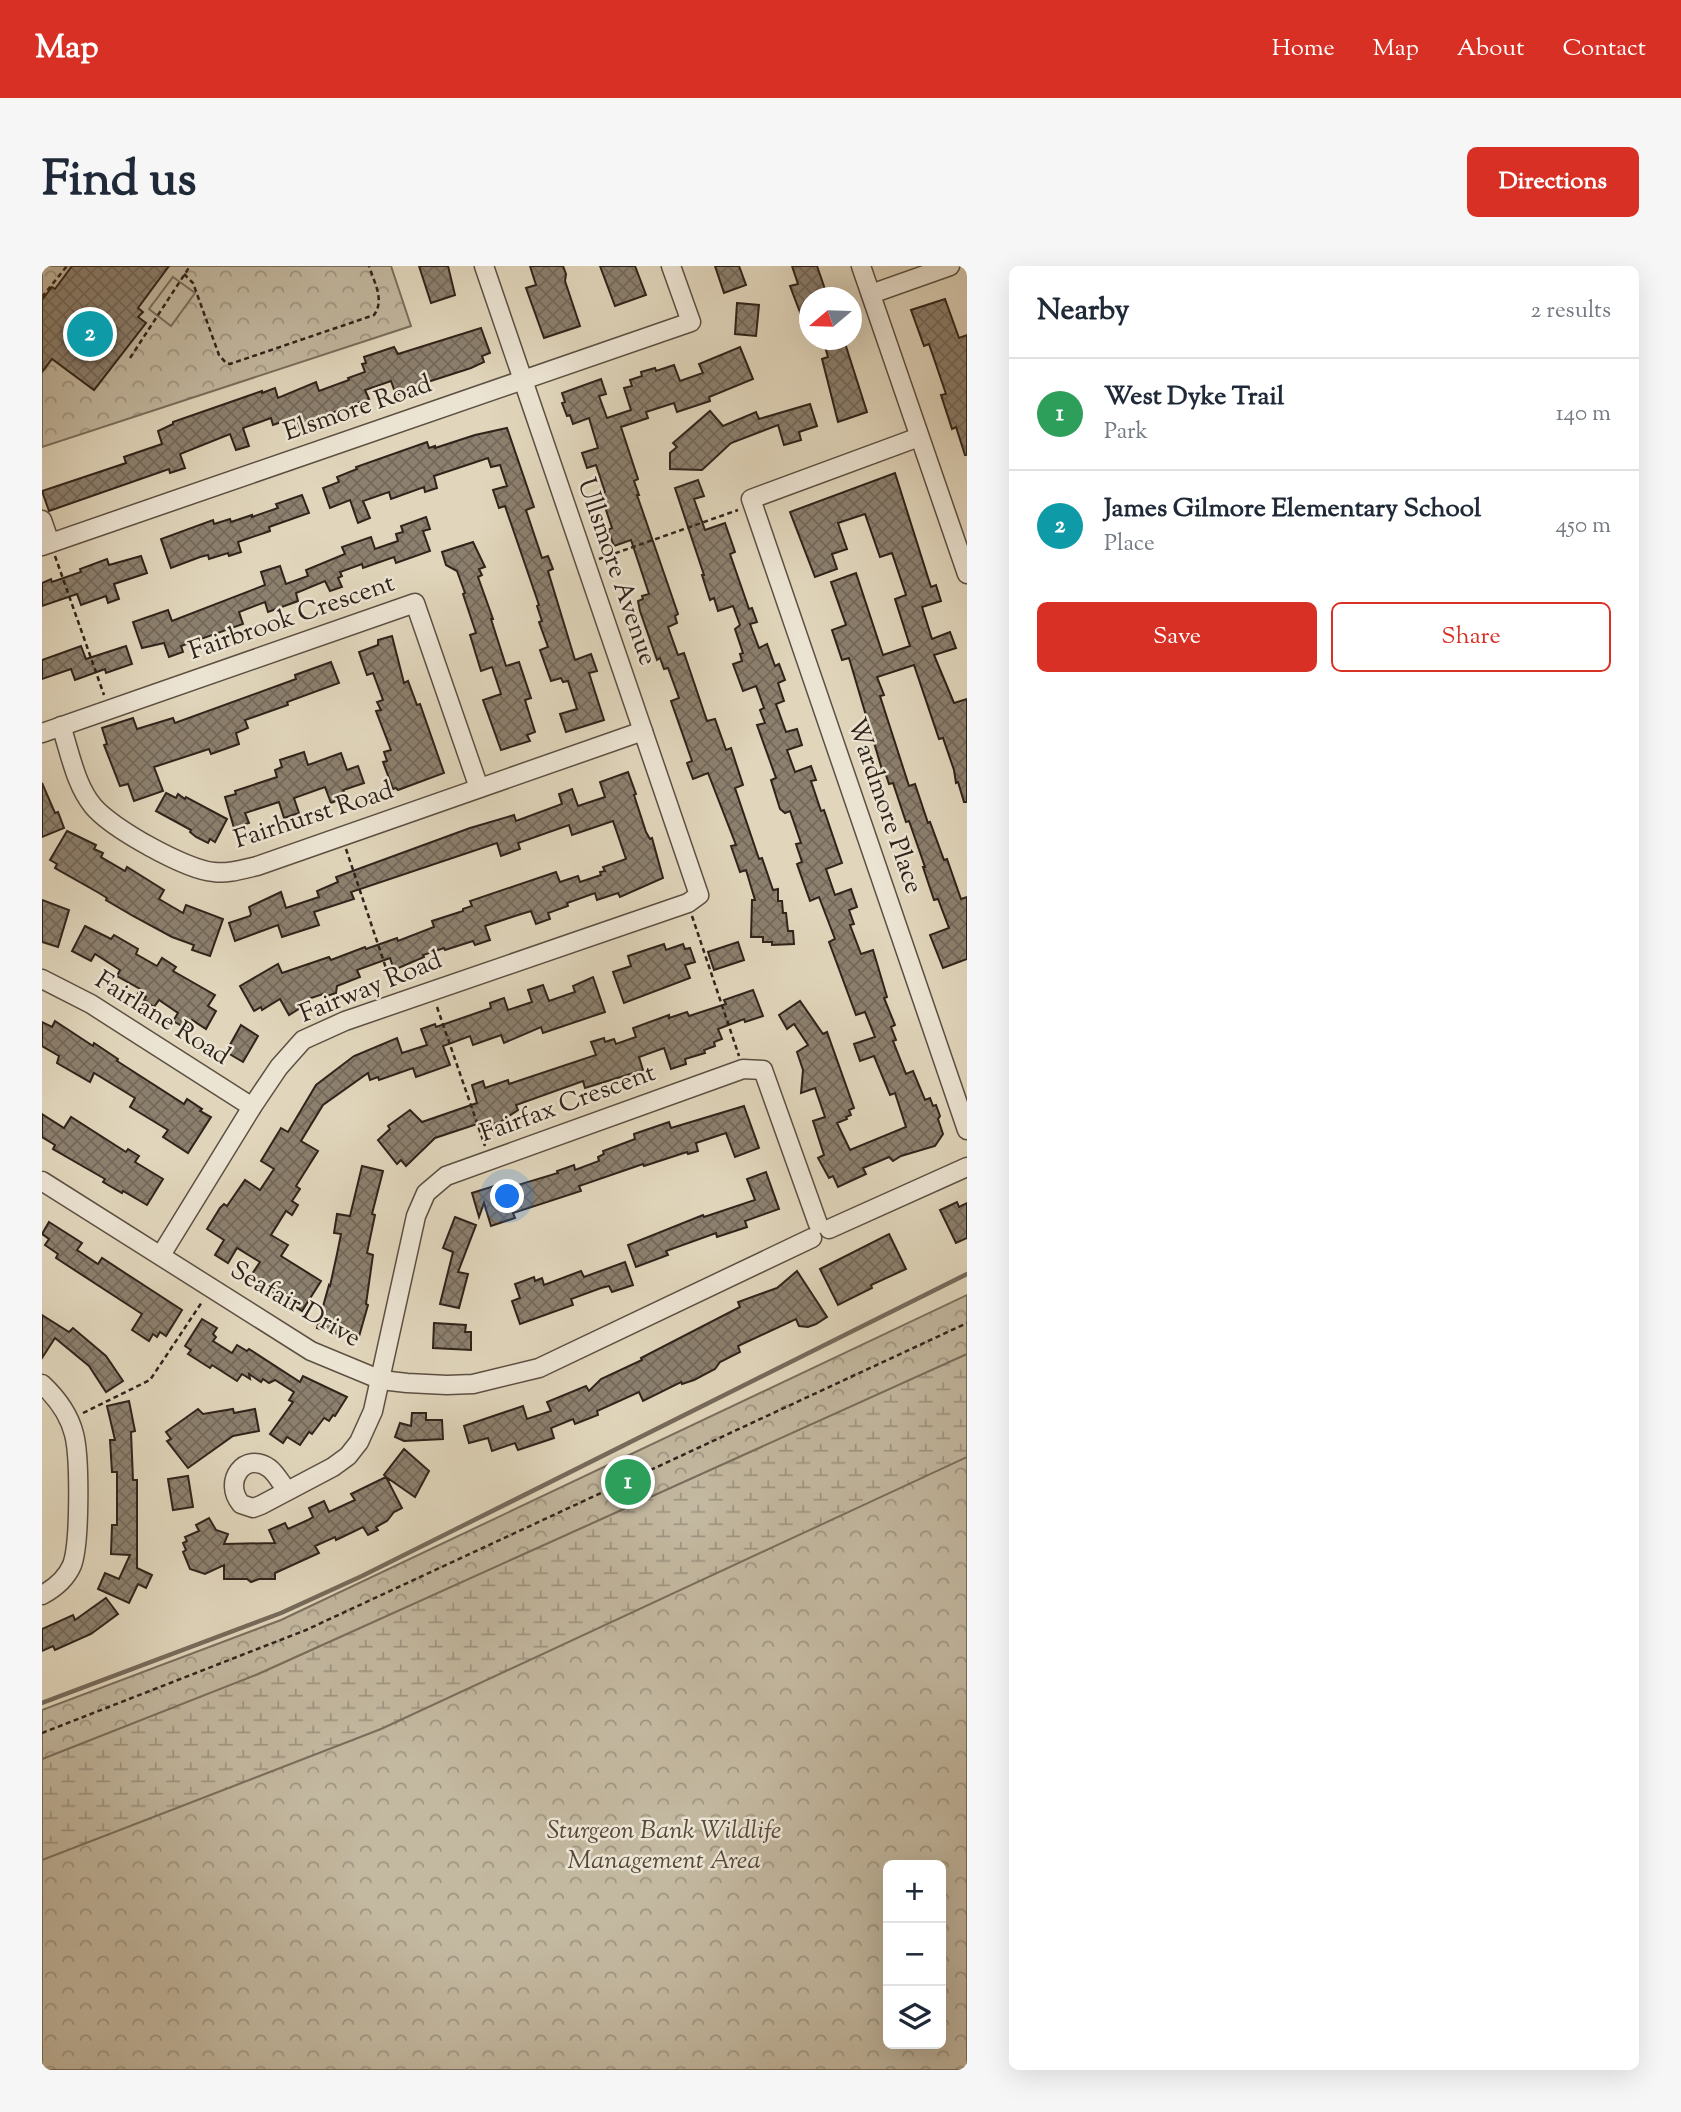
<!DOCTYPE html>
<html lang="en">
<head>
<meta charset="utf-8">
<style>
  body { margin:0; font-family:"Sorts Mill Goudy",serif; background:#f6f6f7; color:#1f2937 }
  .controls { position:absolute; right:21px; bottom:21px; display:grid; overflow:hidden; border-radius:10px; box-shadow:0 7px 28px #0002 }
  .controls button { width:63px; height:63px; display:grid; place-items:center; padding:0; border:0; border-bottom:2px solid #e0e1e3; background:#fff; color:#1f2937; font:35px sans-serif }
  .compass { position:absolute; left:757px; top:21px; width:63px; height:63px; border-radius:50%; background:#fff; box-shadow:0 7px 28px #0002; rotate:251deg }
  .you { position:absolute; left:466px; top:931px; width:24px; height:24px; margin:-18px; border:5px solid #fff; border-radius:50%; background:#1a73e8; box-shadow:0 0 0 10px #1a73e833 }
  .badge { display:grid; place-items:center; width:46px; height:46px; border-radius:50%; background:#d93025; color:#fff; font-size:23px; font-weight:700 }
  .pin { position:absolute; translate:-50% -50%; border:4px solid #fff; box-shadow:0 2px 7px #0006 }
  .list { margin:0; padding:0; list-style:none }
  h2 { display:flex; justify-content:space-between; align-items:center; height:91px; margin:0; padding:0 28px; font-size:30px }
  h2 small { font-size:23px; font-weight:400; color:#747a83 }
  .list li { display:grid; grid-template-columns:46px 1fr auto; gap:21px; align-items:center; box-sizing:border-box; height:112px; padding:0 28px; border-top:2px solid #e0e1e3 }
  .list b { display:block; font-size:26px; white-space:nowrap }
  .list p { margin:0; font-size:23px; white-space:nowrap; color:#747a83 }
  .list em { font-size:23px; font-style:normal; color:#747a83 }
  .actions { display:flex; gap:14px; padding:21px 28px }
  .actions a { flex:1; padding:16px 0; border:2px solid #d93025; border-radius:10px; text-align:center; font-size:24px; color:#d93025 }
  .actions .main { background:#d93025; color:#fff }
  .icon { flex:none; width:38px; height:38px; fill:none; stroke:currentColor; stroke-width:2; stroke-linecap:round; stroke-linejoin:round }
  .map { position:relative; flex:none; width:925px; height:1804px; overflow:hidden; border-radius:10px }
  header { display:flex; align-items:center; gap:42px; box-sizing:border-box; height:98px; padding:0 35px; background:#d93025; color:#fff }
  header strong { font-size:33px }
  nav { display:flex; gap:38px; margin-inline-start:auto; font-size:24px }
  .intro { display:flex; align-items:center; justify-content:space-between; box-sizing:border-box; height:168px; padding:0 42px }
  h1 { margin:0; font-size:49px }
  .button { padding:18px 32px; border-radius:10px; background:#d93025; color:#fff; font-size:24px; font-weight:700 }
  main { display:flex; gap:42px; padding:0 42px }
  aside { flex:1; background:#fff; border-radius:10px; box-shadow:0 7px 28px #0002 }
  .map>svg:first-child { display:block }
</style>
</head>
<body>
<header>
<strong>Map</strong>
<nav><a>Home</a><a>Map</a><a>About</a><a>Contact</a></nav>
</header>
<div class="intro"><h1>Find us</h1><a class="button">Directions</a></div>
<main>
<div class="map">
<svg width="925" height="1804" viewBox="0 0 925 1804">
  <defs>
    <pattern id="wetland-marsh" width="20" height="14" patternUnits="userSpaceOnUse" patternTransform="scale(1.75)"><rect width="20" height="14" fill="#c3b8a0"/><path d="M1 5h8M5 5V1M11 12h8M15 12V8" fill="none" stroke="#9f9582"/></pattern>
    <pattern id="park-crowns" width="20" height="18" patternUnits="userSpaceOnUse" patternTransform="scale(1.75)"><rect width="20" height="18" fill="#c3b8a0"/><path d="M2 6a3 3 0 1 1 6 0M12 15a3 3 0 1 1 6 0" fill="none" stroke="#9f9582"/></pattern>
    <pattern id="building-cross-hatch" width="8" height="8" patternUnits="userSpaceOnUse" patternTransform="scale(1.75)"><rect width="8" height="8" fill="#8c806e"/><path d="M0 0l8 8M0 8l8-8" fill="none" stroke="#73685a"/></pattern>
  </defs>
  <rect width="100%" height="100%" fill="#e1d6bc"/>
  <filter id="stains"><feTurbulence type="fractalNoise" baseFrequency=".00286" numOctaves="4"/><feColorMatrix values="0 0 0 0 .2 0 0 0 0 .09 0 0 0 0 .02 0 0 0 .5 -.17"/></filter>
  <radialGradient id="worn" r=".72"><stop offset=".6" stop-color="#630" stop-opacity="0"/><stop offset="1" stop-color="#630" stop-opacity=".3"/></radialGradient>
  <!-- wetland -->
  <path fill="url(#wetland-marsh)" stroke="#7a6e5d" stroke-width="2" fill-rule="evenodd" d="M925,1088V1804H0V1493L216,1408ZM846,1599H899V1778H846Z"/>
  <!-- park -->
  <g fill="url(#park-crowns)" stroke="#7a6e5d" stroke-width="2" fill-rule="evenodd">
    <path d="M0,0H349L369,60L0,181Z"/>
    <path d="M925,1029V1088L216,1408L0,1493V1444L239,1354Z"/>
    <path d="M925,1191V1804H0V1594L339,1463ZM899,1599V1778H846V1599Z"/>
  </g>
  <!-- pitch -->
  <path fill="#c3b8a0" stroke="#7a6e5d" stroke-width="2" d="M131,11L153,27L129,60L107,43Z"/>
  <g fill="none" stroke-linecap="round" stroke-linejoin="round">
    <!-- stream -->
    <path stroke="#766a5a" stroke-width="4.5" d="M0,1437L239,1347L320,1310L925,1008"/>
  </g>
  <!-- building -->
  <g fill="url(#building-cross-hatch)" stroke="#30231a" stroke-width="2">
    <path d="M30,0H127L96,42L101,46L96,51L104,57L52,124L10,93L0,106V34L10,21L13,23Z"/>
    <path d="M377,0H406L413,29L389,37Z"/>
    <path d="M488,0H521L524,8L523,15L538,60L502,72L484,22L494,19Z"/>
    <path d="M558,0H593L604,29L573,40Z"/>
    <path d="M673,0H697L704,19L682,27Z"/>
    <path d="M750,0H775L786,32H767V70L748,20L756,18Z"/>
    <path d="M903,33L917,72L925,69V189H923L914,161L910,163L899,129L904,128L887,78L882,80L869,44Z"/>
    <path d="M695,37L717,39L714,70L693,68Z"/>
    <path d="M439,62L448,87L440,90L442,96L429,102L370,121L371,123L354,129L349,115L323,124L327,133L276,152L271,157L258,162L254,151L231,159L229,152L201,162L207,180L194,184L188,168L138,188L143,202L128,207L127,203L7,245L0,225L84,197L82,191L120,178L116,165L131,158V156L220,125V127L233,122L236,132L274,116L277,125L307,114L306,112L323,106L320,98L324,97L322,91L352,81L356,88Z"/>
    <path d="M781,74H802L825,146L796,156L780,93L786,91Z"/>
    <path d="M698,81L711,113L667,131L668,135L635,146L632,137L604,146L606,152L579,161L596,213L592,215L597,229H595L636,348L633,350L635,357L626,361L636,389L642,387L665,455L673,453L684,484L689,482L701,519L693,522L717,593L720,592L731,624L736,623V635H740L741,647H744L746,665H751L752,678L730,679V676H721V671H709L710,634H713L704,604L698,606L689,580L694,579L666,507L651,513L645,497L650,495L629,435L637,432L626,402L622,403L618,392L615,394L598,345L596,335L601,333L600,330L607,328L589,274L572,280L566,264L570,262L563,241L559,242L555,229L563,226L554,199L545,202L540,187L556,182L547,152L531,158L528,149L525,150L520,137L523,136L520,127L559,113L564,128L557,130L565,152L589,144L582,122L590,120L588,114L600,110L599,106L613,102L614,105L632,99L638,115L661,107L657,98Z"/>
    <path d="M768,138L775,160L757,166L759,174L742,179L736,159L689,177L660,204L628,203V187L635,181L631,177L668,145L681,160L714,146L717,153Z"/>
    <path d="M465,162L492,241L484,244L500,292L506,290L511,303L506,305L533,394L549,388L555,405L547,407L562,454L524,466L518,448L535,443L526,415L521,416L519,412L509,415L498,384L506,381L497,356L500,355L495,340L497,339L463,240L457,242L451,224L465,220L458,199L449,201L446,192L392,210L395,222L383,226L382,221L349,233L347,226L321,235L328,252L316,257L308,234L288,242L281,222L297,216L295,211L315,203L314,201L385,176L387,182L393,180V182L433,169Z"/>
    <path d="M853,207L889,321L894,319L899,335L880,341L890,373L908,366L914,382L892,389L912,437L925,433V536H922L916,516L914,517L912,504L901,472L897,473L872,399L835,411L842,429L838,430L867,520L873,518L886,557L888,556L902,594L905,593L919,633L925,631V693L901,702L888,669L907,662L896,633L892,634L881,601H883L867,555L864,556L851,517L847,518L843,506L841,507L807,392L800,394L790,364L804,359L789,316L814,307L841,389L868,380L853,333L864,329L850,287L838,291L823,248L796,257L805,283L790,288L795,303L773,311L748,246Z"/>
    <path d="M656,214L662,230L652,233L663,264L683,257L693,286L688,288L707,343L710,342L715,356L708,358L717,382L725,378L733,400L737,398L743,414L736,417L742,435L734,438L744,466L755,463L760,479L745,484L753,506L769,500L774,514L769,515L779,545L782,544L800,597L784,603L793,629L809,623L815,641L807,644L812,658L808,659L819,688L831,684L845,731L842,732L853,759L849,761L854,774L851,775L864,808L871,805L883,834L888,832L891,840L894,839L898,850L896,853L901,868L893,880L859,890L851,895L847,891L821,902L824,908L796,921L791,910L787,912L776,892L782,889L771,855L783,851L773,822L759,827L761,804L755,786L766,779L752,758L745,763L737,749L758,735L781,768L785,766L812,842L807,844L809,849L804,851L805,853L795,857L808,884L864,861L853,827L848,829L832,790L818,795L812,778L833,771L823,746L814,749L787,676L793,673L777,631L768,635L755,598L760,596L754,578L759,577L748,545L743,547L738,543L729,514L734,512L715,459L723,457L718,444L722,442L714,420L701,425L691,398L700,395L698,388L701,387L693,363L698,359L691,340L676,345L672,332L668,334L660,309H662L633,222Z"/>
    <path d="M260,229L267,247L227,261L228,265L196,276L199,286L187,290L186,287L167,293L166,289L158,291L129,302L119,273L171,254L172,258L188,253L189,256L210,249V251L236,242L234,238Z"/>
    <path d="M384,251L388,263L381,265L388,285L354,297L352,291L321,302L320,298L298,306L300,310L296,312L300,321L288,325L283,315L254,327L256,335L226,346L223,336L197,346L201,358L139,380L141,386L127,391L122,377L100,382L91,356L126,344L130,355L223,319L219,306L238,300L244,318L266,310L264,304L303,288L300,281L329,271L333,283L356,275L354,268L361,266L359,260Z"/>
    <path d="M431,276L443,301L437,303L440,309L436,311L451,353H449L464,400L477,396L489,432L483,434L493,466L485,469L488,475L459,484L441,434L459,428L450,401L439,405L428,369L434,367L421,328L423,327L415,305L404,299L400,286Z"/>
    <path d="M99,290L105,307L72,318L77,333L66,337L64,330L39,339L35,328L0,340V317L9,313L10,316L39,306L38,303L65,293L67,299Z"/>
    <path d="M350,370L362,417L366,415L375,439L378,438L402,507L356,524L354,522L351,523L341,496L345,495L342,486L349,484L334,445L339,444L335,436L341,434L331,407L325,409L317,386L336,379V374Z"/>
    <path d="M39,380L44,393L84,380L90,398L64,407L63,403L33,414L29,403L0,413V394Z"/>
    <path d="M289,396L297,417L245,436L246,439L203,454L206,462L194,467L197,478L169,488L167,483L112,501L121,525L92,535L86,518L78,520L62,479L65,478L60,462L91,452L95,463L131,452L133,457L254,413L253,409Z"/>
    <path d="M262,486L266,499L299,487L305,504L316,500L322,517L301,524L304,531L289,537L283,521L252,532L257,547L242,552L237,536L203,547L207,557L192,562L183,531L194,528L193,525L235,511L233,504L240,501L238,494Z"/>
    <path d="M586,506L594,528L592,529L604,566L608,573L610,572L621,612L578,631L576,627L555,634L553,627L525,637L526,640L506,647L508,653L494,658L489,645L473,650L443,660L448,674L433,679L431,675L403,684L402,682L381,689L382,691L352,704L348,692L315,704L318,711L295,720L294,727L282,731L281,728L257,736L260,741L247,749L238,733L220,744L219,741L212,745L198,720L236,698L240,707L287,691L289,694L323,681L324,683L355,672L356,675L392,661L390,655L421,645V643L430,640L428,635L514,606L518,616L536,610L538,616L559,609L558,606L563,605L561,601L584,593L571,555L530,569L527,559L476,577L478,583L459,590L455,577L309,626L312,633L272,646L277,659L240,671L236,659L193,675L187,657L208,650L209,648L207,641L239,626L244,642L277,631L275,625L296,616L294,611L428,562L472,549L474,555L520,538L517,528L530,523L536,540L563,531L558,516Z"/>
    <path d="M0,517L13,547L16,546L22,562L0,571Z"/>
    <path d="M124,527L134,532L136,528L143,533L144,531L185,553L173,576L168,573L166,577L154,571L148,566L149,564L114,545Z"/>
    <path d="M25,565L54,579L52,583L61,587L59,591L83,605L85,601L122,624L117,633L141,647L144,639L181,653L168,690L150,684L152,679L130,671L91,650L64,634L65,632L57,627L13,602L15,598L8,594Z"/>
    <path d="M0,634L27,644L16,681L0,676Z"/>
    <path d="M43,660L69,673L72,669L96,683L94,688L115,700L120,692L134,701L131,705L173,729L166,740L174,745L164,763L150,754L145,763L131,755L136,747L117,734L112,741L102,734L104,731L96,727L98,723L75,710L78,704L53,688L49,695L30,685Z"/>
    <path d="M696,676L702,694L672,704L666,686Z"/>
    <path d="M622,678L624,684L641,678L643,683L648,682L653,696L643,699L648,712L582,737L571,706L589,700L586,690Z"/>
    <path d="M551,711L563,746L501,767L499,761L462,777L459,769L431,779L428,770L401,780L408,799L374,811L371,802L337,814L336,811L328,814L326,807L281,839L259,875L276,885L254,920L258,923L250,935L256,939L250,949L244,945L229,969L246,979L239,990L279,1015L260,1045L208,1011L218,996L195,982L186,997L173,989L182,974L165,963L178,942L182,938L185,940L203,914L218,924L232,903L219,895L239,862L246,866L274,819L312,790L355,772L360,787L385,779L379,763L393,758L394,761L449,742L448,737L462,732L466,744L490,736L486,724L501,719L507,735L533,726L531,720Z"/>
    <path d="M711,724L721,750L703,756L702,753L676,763L680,773L672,776L673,780L662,784L663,787L643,793L644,798L629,803L622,782L597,791L601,804L543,822L541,815L474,839L476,844L458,856L442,861L441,856L393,872L364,900L359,894L355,898L336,874L348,863L346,860L368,844L380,856L435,837L430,819L441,815L443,822L466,814L467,818L554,789L549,776L562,772L563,776L572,773L574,778L594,771L591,762L627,749V752L645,746L647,750L684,738L682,734Z"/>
    <path d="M13,755L51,780L52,777L76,793L75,795L142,838L145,833L160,843L158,845L169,851L146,887L121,871L126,864L88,841L93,832L52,807L48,816L15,797L17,790L0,780V756L10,761Z"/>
    <path d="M199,759L216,770L201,796L184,786Z"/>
    <path d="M702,840L717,882L693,891L684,867L654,877L656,885L646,888L645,886L602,900L601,898L537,920L539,925L471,947L473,952L449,960L442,937L437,951L430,927L465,916L466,922L516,907L515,905L532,899L533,904L557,895L556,891L562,888L561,885L593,873L592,868L627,856L629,862Z"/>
    <path d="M0,848L22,862L29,851L84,886L86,883L97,890L93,896L121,913L105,939L81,925L80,927L61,916L63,913L11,883L13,879L0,871Z"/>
    <path d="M320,900L341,905L330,948L333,949L325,987L331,989L324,1038L326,1039L316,1074L275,1062L287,1019L288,1020L295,988L299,968L292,967L295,948L308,950Z"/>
    <path d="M724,906L737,943L703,955L705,961L675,971L674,967L624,985L626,989L594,1001L586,979L661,949L662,951L713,934L705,913Z"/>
    <path d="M915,936L917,941L925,937V972L914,977L898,944Z"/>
    <path d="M413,951L434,959L416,1006L426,1008L417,1042L398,1038L411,986L401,982Z"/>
    <path d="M7,956L40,977L35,984L56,998L60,992L140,1044L124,1070L118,1066L115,1071L111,1068L107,1075L90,1064L100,1048L14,992L16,988L3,979L7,973L0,968Z"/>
    <path d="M847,968L864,1003L829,1019L830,1022L796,1039L778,1003Z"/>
    <path d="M583,996L591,1019L570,1026L567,1020L559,1022L529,1033L531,1039L478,1058L470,1035L478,1032L473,1018L492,1011L493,1015L500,1012L502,1019L539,1005L542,1011Z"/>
    <path d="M755,1005L785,1051L774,1058L766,1061L757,1060L754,1053L696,1080L698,1086L678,1096L673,1103L652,1114L640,1118L639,1116L601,1135L597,1126L555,1145L556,1149L533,1158L531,1153L509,1162L512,1172L476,1184L473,1177L450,1185L446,1172L427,1177L422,1160L481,1140L485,1153L509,1145L505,1136L544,1120L547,1125L559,1113L600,1094L599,1092L698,1041L696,1036L735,1022Z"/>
    <path d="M0,1049L27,1066L31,1062L64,1090L81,1115L64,1126L47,1100L13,1072L0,1092Z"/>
    <path d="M160,1053L175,1062L171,1068L174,1071L171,1075L190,1087L195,1079L205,1085L207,1083L258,1116L261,1110L305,1131L293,1150L291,1149L287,1155L282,1152L270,1168L267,1166L258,1179L245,1171L241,1177L228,1168L251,1136L247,1134L252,1126L233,1114L227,1117L221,1113L219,1116L207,1108L208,1113L200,1108L195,1115L170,1099L168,1102L146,1088L149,1084L143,1080Z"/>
    <path d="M392,1057L424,1059L423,1066H429V1084L391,1082Z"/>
    <path d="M87,1135L93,1165L89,1166L91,1214H95V1302L110,1309L104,1322L96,1318L87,1337L56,1323L63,1307L77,1313L88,1289L69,1288L70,1259H75V1206H70L68,1174H73L65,1140Z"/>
    <path d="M156,1143L161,1148L191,1143L192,1147L213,1143L217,1165L191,1170L146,1202L125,1175L129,1173L124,1166Z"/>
    <path d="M370,1147H384V1154H400L401,1173L362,1175L353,1171L358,1157L369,1160Z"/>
    <path d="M362,1183L387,1205L373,1231L344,1211L360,1242L352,1246L345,1255L334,1261L336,1264L326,1269L321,1261L294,1274L293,1271L273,1280L277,1287L233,1307V1313H217L209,1316L205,1313H182V1299L163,1308L148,1303L141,1286L144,1284L141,1277L145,1275L143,1271L157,1265L154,1259L167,1252L174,1264L186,1268L182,1278L233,1277L227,1264L243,1257L246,1263L266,1254L271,1251L267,1242L282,1235L287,1246L313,1234L309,1228L344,1211L342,1209Z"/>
    <path d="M146,1210L151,1241L131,1244L126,1213Z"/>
    <path d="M64,1332L76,1348L49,1368L13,1384L11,1380L0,1385V1363L31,1349L33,1354Z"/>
  </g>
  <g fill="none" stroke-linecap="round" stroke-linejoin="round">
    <defs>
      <g id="minor">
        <path d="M819,0L925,308"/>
        <path d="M829,28L908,0"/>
        <path d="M877,171L709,233L925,864"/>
        <path d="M0,254L8,277"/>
        <path d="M0,280L649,56L629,0"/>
        <path d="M19,460C28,486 33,518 51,540C69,562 144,604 172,606C187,608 201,603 215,600L601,465"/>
        <path d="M0,467L373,337L437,522"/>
        <path d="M0,713L49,738L210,841"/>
        <path d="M0,915L269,1085L339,1114L365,1117L405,1119L431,1118L497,1102L770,972"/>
        <path d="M787,963L925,901"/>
        <path d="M119,989L210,841L237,801L261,774L303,755L646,637L657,629L442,0"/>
        <path d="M0,1118C15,1132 27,1148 32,1168C38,1191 38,1278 30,1299C24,1313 13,1322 0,1329"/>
        <path d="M245,1225C239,1217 234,1207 227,1202C203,1185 180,1215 199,1238L211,1242L219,1239L291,1201L306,1190L317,1176L331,1145L374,950L384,927L404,910L701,803L721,804L776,958"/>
      </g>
    </defs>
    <!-- minor casing -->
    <use href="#minor" stroke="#5c5042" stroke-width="21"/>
    <!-- path -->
    <g stroke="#30231a" stroke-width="2.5" stroke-dasharray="5 3.5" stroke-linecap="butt">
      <path d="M142,8L151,17L177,89L184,97L188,98L332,49C343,34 332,16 327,0"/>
      <path d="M0,31L25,0"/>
      <path d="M88,92L148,0"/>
      <path d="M13,290L62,429"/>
      <path d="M557,293L696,244"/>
      <path d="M304,583L351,723"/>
      <path d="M650,650L697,790"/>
      <path d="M395,741L443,880"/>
      <path d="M41,1147L108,1114L160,1036"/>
      <path d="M0,1467L264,1364L925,1057"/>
    </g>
    <!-- minor -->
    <use href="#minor" stroke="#ece4d3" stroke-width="18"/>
  </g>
  <g text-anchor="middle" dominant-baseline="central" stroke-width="5" stroke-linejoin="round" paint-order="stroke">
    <!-- street labels -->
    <g font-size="26" fill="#30231a" stroke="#ece4d3">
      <text transform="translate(316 143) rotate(-19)">Elsmore Road</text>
      <text transform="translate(574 306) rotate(71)">Ullsmore Avenue</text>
      <text transform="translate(250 352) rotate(-19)">Fairbrook Crescent</text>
      <text transform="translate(842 540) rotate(71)">Wardmore Place</text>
      <text transform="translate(272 550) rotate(-18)">Fairhurst Road</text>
      <text transform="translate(329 722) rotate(-22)">Fairway Road</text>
      <text transform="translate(120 753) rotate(32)">Fairlane Road</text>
      <text transform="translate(526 838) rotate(-20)">Fairfax Crescent</text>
      <text transform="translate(253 1039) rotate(30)">Seafair Drive</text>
    </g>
    <!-- park labels -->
    <g font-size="26" font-style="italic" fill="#55483c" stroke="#ece4d3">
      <text x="622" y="1565">Sturgeon Bank Wildlife<tspan x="622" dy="30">Management Area</tspan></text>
    </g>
  </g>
  <rect width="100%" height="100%" filter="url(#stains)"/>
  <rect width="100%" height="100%" fill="url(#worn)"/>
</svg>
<div class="controls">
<button>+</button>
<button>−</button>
<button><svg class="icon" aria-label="layers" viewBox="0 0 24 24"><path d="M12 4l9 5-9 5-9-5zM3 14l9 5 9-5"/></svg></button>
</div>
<svg class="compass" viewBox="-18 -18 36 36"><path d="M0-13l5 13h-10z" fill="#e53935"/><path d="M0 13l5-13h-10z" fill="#747a83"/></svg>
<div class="you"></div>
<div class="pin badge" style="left:586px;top:1216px;background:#2e9e5b">1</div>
<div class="pin badge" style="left:48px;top:68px;background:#0f9aa8">2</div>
</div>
<aside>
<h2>Nearby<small>2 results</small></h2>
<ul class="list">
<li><span class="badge" style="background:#2e9e5b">1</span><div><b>West Dyke Trail</b><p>Park</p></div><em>140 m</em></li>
<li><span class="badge" style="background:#0f9aa8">2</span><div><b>James Gilmore Elementary School</b><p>Place</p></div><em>450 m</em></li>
</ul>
<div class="actions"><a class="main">Save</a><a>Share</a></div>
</aside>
</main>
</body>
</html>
